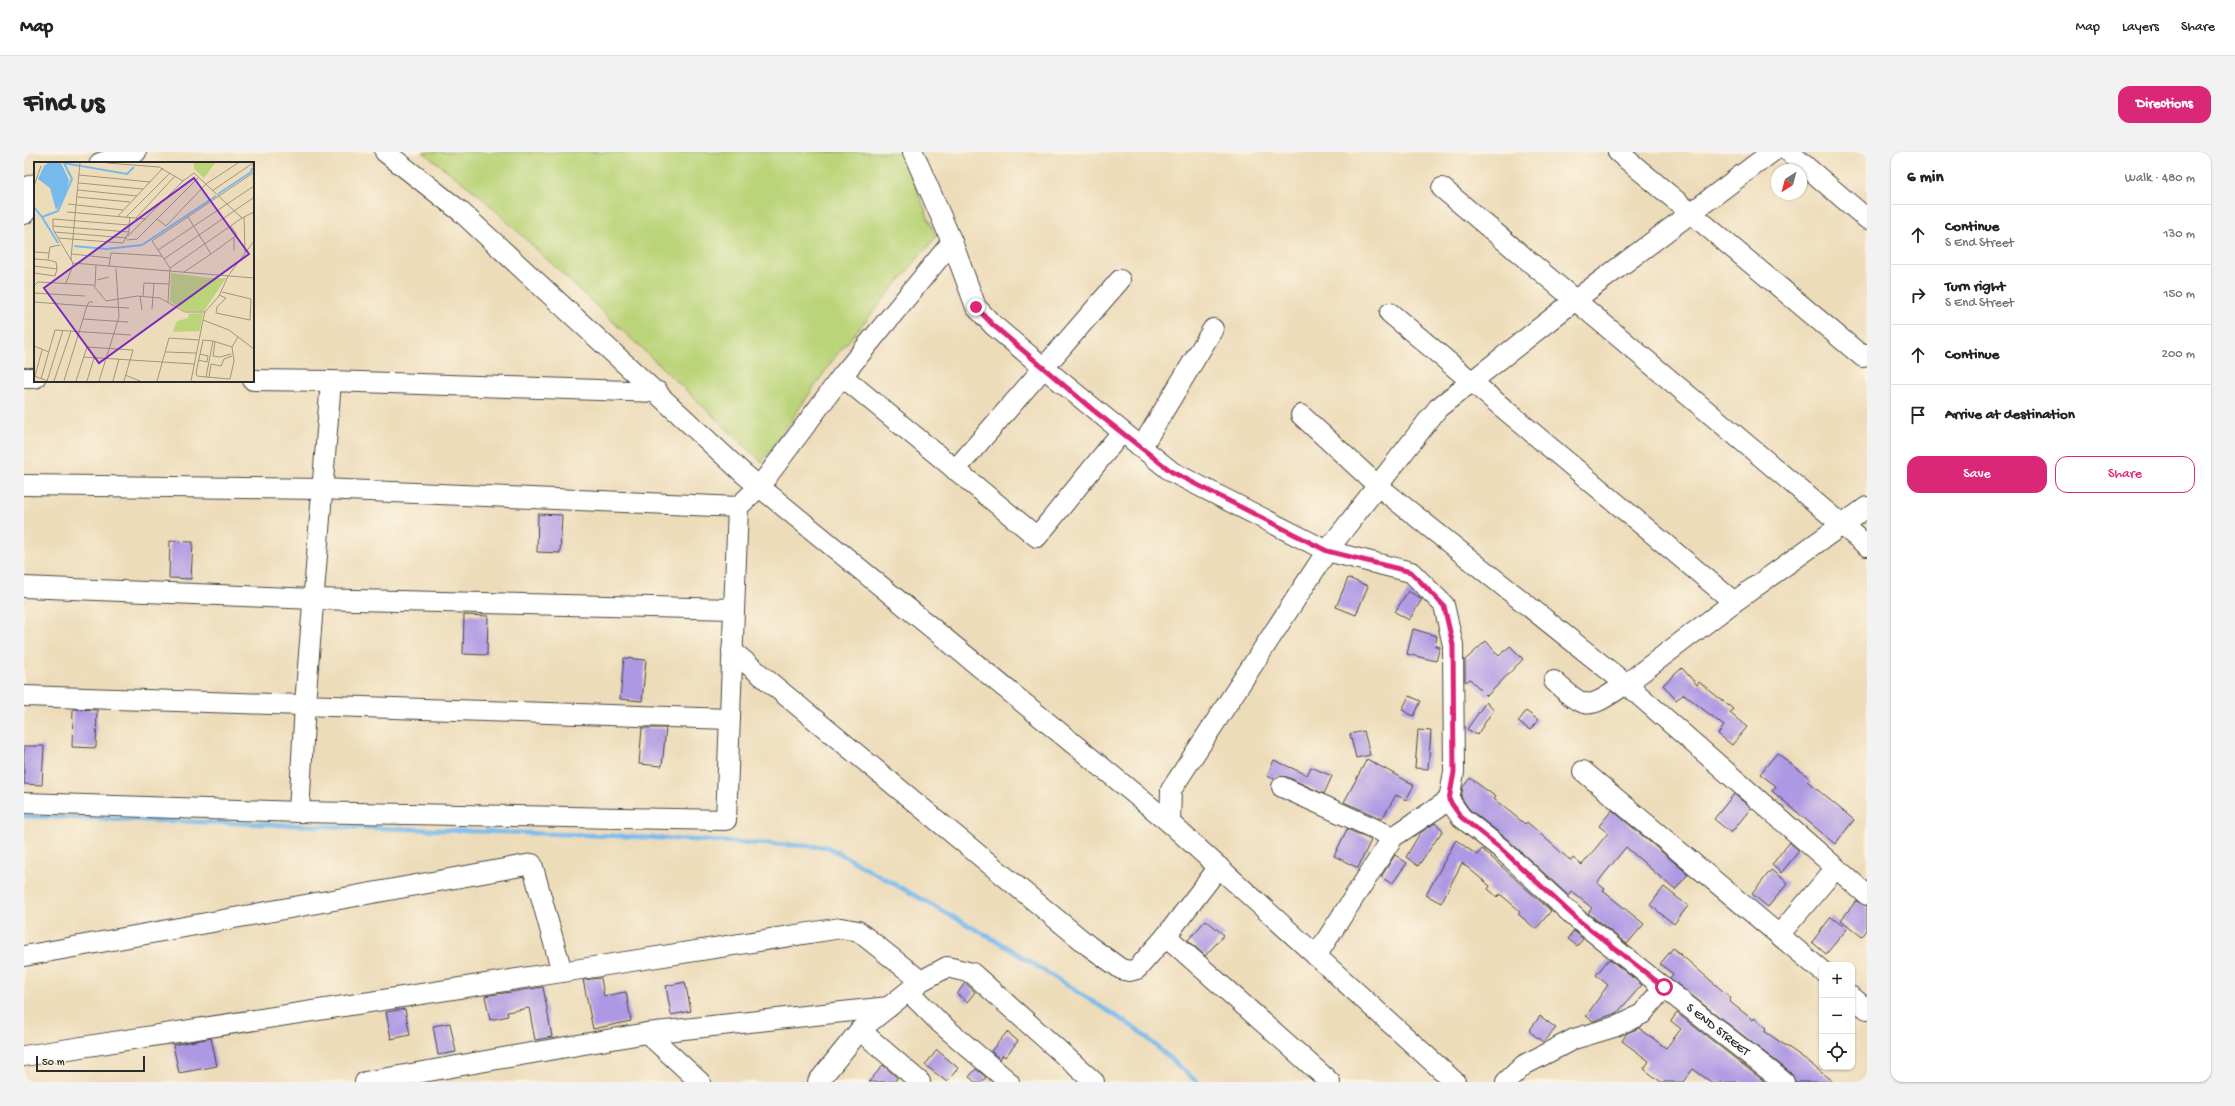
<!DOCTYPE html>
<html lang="en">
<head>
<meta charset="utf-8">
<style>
  body { margin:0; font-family:"Gochi Hand",sans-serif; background:#f2f2f2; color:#222 }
  .controls { position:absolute; right:12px; bottom:12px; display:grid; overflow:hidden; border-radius:8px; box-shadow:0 1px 3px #0004 }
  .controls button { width:36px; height:36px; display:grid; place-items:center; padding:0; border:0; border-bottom:1px solid #e0e0e0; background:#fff; color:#222; font:20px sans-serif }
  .compass { position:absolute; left:1747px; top:12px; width:36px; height:36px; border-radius:50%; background:#fff; box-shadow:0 1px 3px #0004; rotate:216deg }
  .scale { position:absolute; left:12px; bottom:10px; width:109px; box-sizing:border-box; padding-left:4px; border:2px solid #2b2b2b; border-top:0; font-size:11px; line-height:14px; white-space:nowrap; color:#2b2b2b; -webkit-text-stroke:3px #fcf5e5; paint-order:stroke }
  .stop { position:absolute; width:12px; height:12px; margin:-9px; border:3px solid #db2777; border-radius:50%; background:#fff }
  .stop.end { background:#db2777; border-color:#fff; box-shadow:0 1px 4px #0008 }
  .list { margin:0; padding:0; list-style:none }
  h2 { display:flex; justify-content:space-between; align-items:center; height:52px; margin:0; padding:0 16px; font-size:17px }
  h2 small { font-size:13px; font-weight:400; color:#767676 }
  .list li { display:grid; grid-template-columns:26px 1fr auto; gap:12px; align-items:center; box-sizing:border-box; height:60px; padding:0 16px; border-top:1px solid #e0e0e0 }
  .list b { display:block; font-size:15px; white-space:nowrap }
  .list p { margin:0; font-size:13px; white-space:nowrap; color:#767676 }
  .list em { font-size:13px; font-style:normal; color:#767676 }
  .actions { display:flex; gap:8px; padding:12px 16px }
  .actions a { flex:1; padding:9px 0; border:1px solid #db2777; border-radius:12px; text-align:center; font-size:14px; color:#db2777 }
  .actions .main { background:#db2777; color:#fff }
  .icon { flex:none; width:22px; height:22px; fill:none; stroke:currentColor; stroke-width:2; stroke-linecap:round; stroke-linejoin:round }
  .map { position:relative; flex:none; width:1843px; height:930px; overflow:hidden; border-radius:12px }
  header { display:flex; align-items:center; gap:24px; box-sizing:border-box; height:56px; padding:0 20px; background:#fff; border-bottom:1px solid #e0e0e0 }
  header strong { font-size:19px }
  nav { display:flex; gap:22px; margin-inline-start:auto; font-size:14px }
  .intro { display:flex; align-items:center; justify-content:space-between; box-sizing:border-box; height:96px; padding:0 24px }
  h1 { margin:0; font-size:28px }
  .button { padding:10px 18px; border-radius:12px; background:#db2777; color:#fff; font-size:14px; font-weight:700 }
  main { display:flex; gap:24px; padding:0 24px }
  aside { flex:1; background:#fff; border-radius:12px; box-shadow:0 1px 3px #0004 }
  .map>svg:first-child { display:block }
</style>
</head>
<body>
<header>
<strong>Map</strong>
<nav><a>Map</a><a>Layers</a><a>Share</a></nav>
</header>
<div class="intro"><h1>Find us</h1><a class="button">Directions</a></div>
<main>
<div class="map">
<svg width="1843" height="930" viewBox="0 0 1843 930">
  <rect width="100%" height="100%" fill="#fcf5e5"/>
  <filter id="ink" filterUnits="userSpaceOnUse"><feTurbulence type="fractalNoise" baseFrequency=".025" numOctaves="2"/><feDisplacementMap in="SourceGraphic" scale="8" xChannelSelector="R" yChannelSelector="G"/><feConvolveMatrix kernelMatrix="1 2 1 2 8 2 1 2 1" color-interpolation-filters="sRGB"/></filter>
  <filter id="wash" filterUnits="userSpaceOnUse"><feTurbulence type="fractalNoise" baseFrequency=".012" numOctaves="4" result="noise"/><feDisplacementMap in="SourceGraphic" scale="16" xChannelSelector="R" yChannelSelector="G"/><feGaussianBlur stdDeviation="0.9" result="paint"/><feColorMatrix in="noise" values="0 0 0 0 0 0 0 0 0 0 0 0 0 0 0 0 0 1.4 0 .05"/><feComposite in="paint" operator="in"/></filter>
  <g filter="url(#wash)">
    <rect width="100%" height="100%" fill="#eddcb9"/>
    <!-- grass -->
    <path fill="#bbd479" stroke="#738052" d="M399,0H878L912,85L811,205L738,310L455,43Z"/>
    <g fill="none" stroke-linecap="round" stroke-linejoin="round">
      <!-- stream -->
      <path stroke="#76b9ec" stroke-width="4.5" d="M0,664L594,684L804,695L976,791L1114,878L1173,930"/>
    </g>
    <g id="blocks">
      <!-- building -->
      <g fill="#ad98e4">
        <path d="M514,362L538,363L536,401L513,400Z"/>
        <path d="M146,389L169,390L167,427L145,426Z"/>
        <path d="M1324,426L1344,434L1332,463L1312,455Z"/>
        <path d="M1384,439L1398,447L1385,468L1371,460Z"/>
        <path d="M440,463L464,464L463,503L439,502Z"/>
        <path d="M1389,477L1413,484L1411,494L1416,495L1412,509L1383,502Z"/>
        <path d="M1462,489L1475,504L1486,494L1499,507L1463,544L1446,527L1442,530L1441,529V508Z"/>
        <path d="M600,506L622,508L618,549L596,547Z"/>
        <path d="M1658,516L1673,533L1675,530L1709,557L1706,561L1723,575L1708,593L1694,582L1700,574L1660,542L1652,548L1639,533Z"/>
        <path d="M1385,544L1397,549L1390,564L1378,558Z"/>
        <path d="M1462,550L1470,557L1453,583L1443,577Z"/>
        <path d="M49,557L73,558L72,596L48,595Z"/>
        <path d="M1502,559L1514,568L1506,578L1494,570Z"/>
        <path d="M618,576H642L638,614L615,612Z"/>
        <path d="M1394,578L1407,579L1404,617L1391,616Z"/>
        <path d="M1340,579L1346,603L1332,606L1326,582Z"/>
        <path d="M0,594H20L18,633L0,632Z"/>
        <path d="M1753,601L1786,626L1783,629L1830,668L1811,692L1748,639L1752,634L1736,622Z"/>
        <path d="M1343,607L1390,633L1382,648L1372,643L1358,667L1320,650Z"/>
        <path d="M1250,608L1283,623L1287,615L1308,624L1300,642L1263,625L1256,624L1250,627L1243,624Z"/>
        <path d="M1446,626L1472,645L1470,647L1501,672L1503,670L1547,709L1549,706L1558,713L1584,681L1575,674L1588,658L1664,722L1651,738L1602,695L1573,731L1581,737L1579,739L1620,772L1603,792L1564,761L1568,756L1548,740L1545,744L1483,687L1445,657L1437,645L1439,635Z"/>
        <path d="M1710,642L1727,656L1707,681L1690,667Z"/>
        <path d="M1411,671L1419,678L1394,714L1382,705L1396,681Z"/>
        <path d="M1323,677L1347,688L1334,716L1310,704Z"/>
        <path d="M1432,688L1453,703L1458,697L1527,759L1512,777L1494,762L1496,759L1476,742L1473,745L1464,737L1466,734L1438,711L1417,751L1402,743Z"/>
        <path d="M1765,690L1775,699L1757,721L1748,713Z"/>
        <path d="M1371,703L1383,711L1368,732L1357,725Z"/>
        <path d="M1747,718L1764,731L1744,755L1728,742Z"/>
        <path d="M1640,735L1664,754L1650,772L1626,753Z"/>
        <path d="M1832,749L1843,754V778L1838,785L1817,768Z"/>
        <path d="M1807,765L1823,777L1802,802L1788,790Z"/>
        <path d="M1182,768L1200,783L1181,804L1164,788Z"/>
        <path d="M1550,779L1559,787L1553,794L1544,787Z"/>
        <path d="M1649,796L1707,846L1705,849L1729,868L1730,866L1743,876L1740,879L1777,904L1809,930H1771L1767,921L1648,828L1646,826L1649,822L1636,812Z"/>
        <path d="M1585,807L1618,833L1593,861L1569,869L1562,864L1584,833L1572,823Z"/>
        <path d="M577,826L580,844L602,840L607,869L569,877L559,828Z"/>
        <path d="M661,830L667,859L647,863L642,834Z"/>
        <path d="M941,831L951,840L943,850L933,842Z"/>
        <path d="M519,835L528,885L511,888L505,856L483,860L484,864L466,868L461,844Z"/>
        <path d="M381,857L386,883L367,887L362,860Z"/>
        <path d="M1653,861L1741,930H1687L1669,917L1659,930H1637L1620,917L1625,909L1598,889L1603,881L1615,876L1642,896L1657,877L1647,869Z"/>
        <path d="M1516,864L1532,876L1519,890L1505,879Z"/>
        <path d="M426,871L432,900L414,903L409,874Z"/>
        <path d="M983,880L994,889L981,905L979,903L976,907L967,899Z"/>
        <path d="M187,886L193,914L155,921L149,893Z"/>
        <path d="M913,898L934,916L923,930L901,913Z"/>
        <path d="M859,913L873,926L870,930H845Z"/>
        <path d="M952,917L962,925L958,930H951L945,925Z"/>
      </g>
    </g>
  </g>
  <g filter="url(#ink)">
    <use href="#blocks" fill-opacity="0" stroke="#484640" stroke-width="1"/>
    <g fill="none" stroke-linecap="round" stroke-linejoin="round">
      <defs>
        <g id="minor">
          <path d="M361,0L436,59L720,322L1146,671L1431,930"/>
          <path id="s1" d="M889,0L928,90L952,155L969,173L1020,216L1148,320L1303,399L1387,420L1420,453L1429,493L1430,620L1425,648L1437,665L1475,695L1554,768L1760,930"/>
          <path d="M1594,0L1839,205L1843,202"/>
          <path d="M1765,0L1843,67"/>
          <path d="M76,11L112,0"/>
          <path d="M0,36L11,32"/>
          <path d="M1418,36L1843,394"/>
          <path d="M0,62L11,47"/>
          <path d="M1366,161L1710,450"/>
          <path d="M818,224L1013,385L1097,281"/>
          <path d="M0,226H11"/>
          <path d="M229,228L307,229"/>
          <path d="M1277,263L1354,334L1602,532L1710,450L1843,355"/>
          <path d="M1117,296L1189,177"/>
          <path d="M931,318L1096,128"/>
          <path d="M0,333L298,337L714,355"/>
          <path d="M0,435L289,447L710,457"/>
          <path d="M708,499L1065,794L1097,817L1105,819L1113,817L1142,784L1195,715"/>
          <path d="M1530,529C1564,561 1565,556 1602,532L1843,743"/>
          <path d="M0,544L706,567"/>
          <path d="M1559,619L1798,819"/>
          <path d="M1258,635L1369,685"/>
          <path d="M0,651L275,660L702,668L714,355L736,334L818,224L928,90"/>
          <path d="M275,660L281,552L307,229L634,240"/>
          <path d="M1146,671L1147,638L1303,399L1414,256L1550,149L1748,0"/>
          <path d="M1755,783L1811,717"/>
          <path d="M1142,784L1306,930"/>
          <path d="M0,804L508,712L538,820L0,904"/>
          <path d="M1292,804L1369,685L1425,648"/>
          <path d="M538,820L817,776L834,779L897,829"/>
          <path d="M885,840L916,871L985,930"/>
          <path d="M1828,845L1843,857"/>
          <path d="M836,878L896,930"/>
          <path d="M623,881L676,930"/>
          <path d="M341,930L623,881L865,855"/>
          <path d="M794,930L836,878L897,829L923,815L948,821L1070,930"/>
          <path d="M1482,930L1500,913L1550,887L1590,875L1618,862L1640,835"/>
        </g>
      </defs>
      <!-- minor casing -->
      <use href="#minor" stroke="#484640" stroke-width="22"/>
      <!-- minor -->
      <use href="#minor" stroke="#fff" stroke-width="20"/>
    </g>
  </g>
  <g fill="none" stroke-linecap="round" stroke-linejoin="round" filter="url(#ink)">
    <!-- route -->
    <path stroke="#db2777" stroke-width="5" d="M952,155L969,173L1069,258L1148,320L1303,399L1387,420L1420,454L1429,493L1430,620L1425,648L1437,665L1475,695L1554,768L1640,835"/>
  </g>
  <g text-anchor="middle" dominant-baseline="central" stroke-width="3" stroke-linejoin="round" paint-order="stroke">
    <!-- street labels -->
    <g font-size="13" fill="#2b2b2b" stroke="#fcf5e5">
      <text stroke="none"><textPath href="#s1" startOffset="1282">S END STREET</textPath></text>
    </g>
  </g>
  <!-- overview -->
  <g transform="translate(10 10)">
    <rect width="220" height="220" fill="#eddcb9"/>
    <path d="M160,1H181L170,16L160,7ZM137,111L175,116H192L170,149H151L136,139ZM169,151L166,169L139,170L143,159L154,156L155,152Z" fill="#bbd479"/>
    <path d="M14,1H27L35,18L31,35L22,48L16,26L4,17L10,4Z" fill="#76b9ec"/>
    <path fill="none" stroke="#76b9ec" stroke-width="2" d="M184,32L217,10L218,6M0,45L8,55L24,49L38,17L30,1L93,12L100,5M8,55L24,81M40,84L72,87L108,83L182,34"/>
    <path fill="none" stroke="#9f9580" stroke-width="1" d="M73,1L125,5L149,19L160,11L208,56L220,50M219,1L220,50M45,13L116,20M164,16L123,57L132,64L172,22L204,1M45,21L109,27M0,24L7,4M44,28L103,34M178,29L219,1M43,35L96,40M34,42L89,48M33,50L112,57M84,54L129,6M92,55L136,11M210,55L211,90M102,56L141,14M95,63L19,57V67L24,76L89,81L95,70V63L96,55M19,64L95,70M20,70L93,76M94,74L149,19M24,76L37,98M93,78L103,77L123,57M124,88L220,24M200,89V76M0,90L15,91M38,92L76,96M177,92L203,73L197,64M0,97L14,98L16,85L26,83M130,97L219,36M39,101L220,116M0,104L23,107L22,100L14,98M75,105L77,91L128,94M136,106L208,56M150,110L177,92L154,55M0,111L21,114L23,107M63,118L75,115M32,121L39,103L37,96L46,1M0,124L4,120L59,123L72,139L103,134L126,136L151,150H171M61,124L62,103M0,131L51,134M185,133L192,136L183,145L182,151L216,158L217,137L188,130M106,134L108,148M109,134L110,121L135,122M0,140L53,144L55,140H59M134,140L136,106L118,79L219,11M118,147L120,121M49,157L94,160M169,158L171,150L185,134L194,114L220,79M181,180L179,194L186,195L197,192M0,184L15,190M198,185L179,179L172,215L196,217L200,199L198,185L204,175M132,190L162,191M50,195L160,202M164,198L173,200L174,194L166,192M91,213L106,219M0,214L14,219M1,214L8,188M172,215L163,214L162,211L169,178L179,179M175,215L177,202L187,204L190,197L198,194M7,217L21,168L97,173M13,219L29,168M20,219L37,169M30,219L53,144L95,146M42,219L53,185L99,188L90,219M53,219L60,196M65,219L85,155L82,106M79,219L85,197M123,219L135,176L165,178M157,219L169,158L195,168L220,187"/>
    <path fill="#7b2cbf" fill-opacity="0.15" stroke="#7b2cbf" stroke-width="2" d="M160,16L215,92L65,201L10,126Z"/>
    <rect width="220" height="220" fill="none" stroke="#2b2b2b" stroke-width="2"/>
  </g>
</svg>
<div class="controls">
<button>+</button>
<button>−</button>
<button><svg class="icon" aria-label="locate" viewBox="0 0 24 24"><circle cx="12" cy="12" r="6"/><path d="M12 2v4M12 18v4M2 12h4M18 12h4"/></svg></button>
</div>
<svg class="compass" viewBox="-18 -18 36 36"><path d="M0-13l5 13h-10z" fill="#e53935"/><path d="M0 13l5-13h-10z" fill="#767676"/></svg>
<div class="scale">50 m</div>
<div class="stop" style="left:1640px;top:835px"></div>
<div class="stop end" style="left:952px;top:155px"></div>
</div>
<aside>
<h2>6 min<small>Walk · 480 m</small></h2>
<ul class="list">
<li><svg class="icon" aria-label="ahead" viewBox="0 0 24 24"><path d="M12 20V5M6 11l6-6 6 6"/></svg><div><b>Continue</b><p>S End Street</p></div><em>130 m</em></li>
<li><svg class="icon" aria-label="right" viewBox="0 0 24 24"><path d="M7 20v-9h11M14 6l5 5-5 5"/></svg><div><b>Turn right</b><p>S End Street</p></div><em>150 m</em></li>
<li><svg class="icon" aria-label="ahead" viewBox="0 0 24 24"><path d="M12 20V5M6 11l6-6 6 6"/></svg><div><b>Continue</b></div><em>200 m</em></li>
<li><svg class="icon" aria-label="arrive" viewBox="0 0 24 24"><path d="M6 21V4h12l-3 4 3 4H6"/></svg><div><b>Arrive at destination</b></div></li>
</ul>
<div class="actions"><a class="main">Save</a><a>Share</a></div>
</aside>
</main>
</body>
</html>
